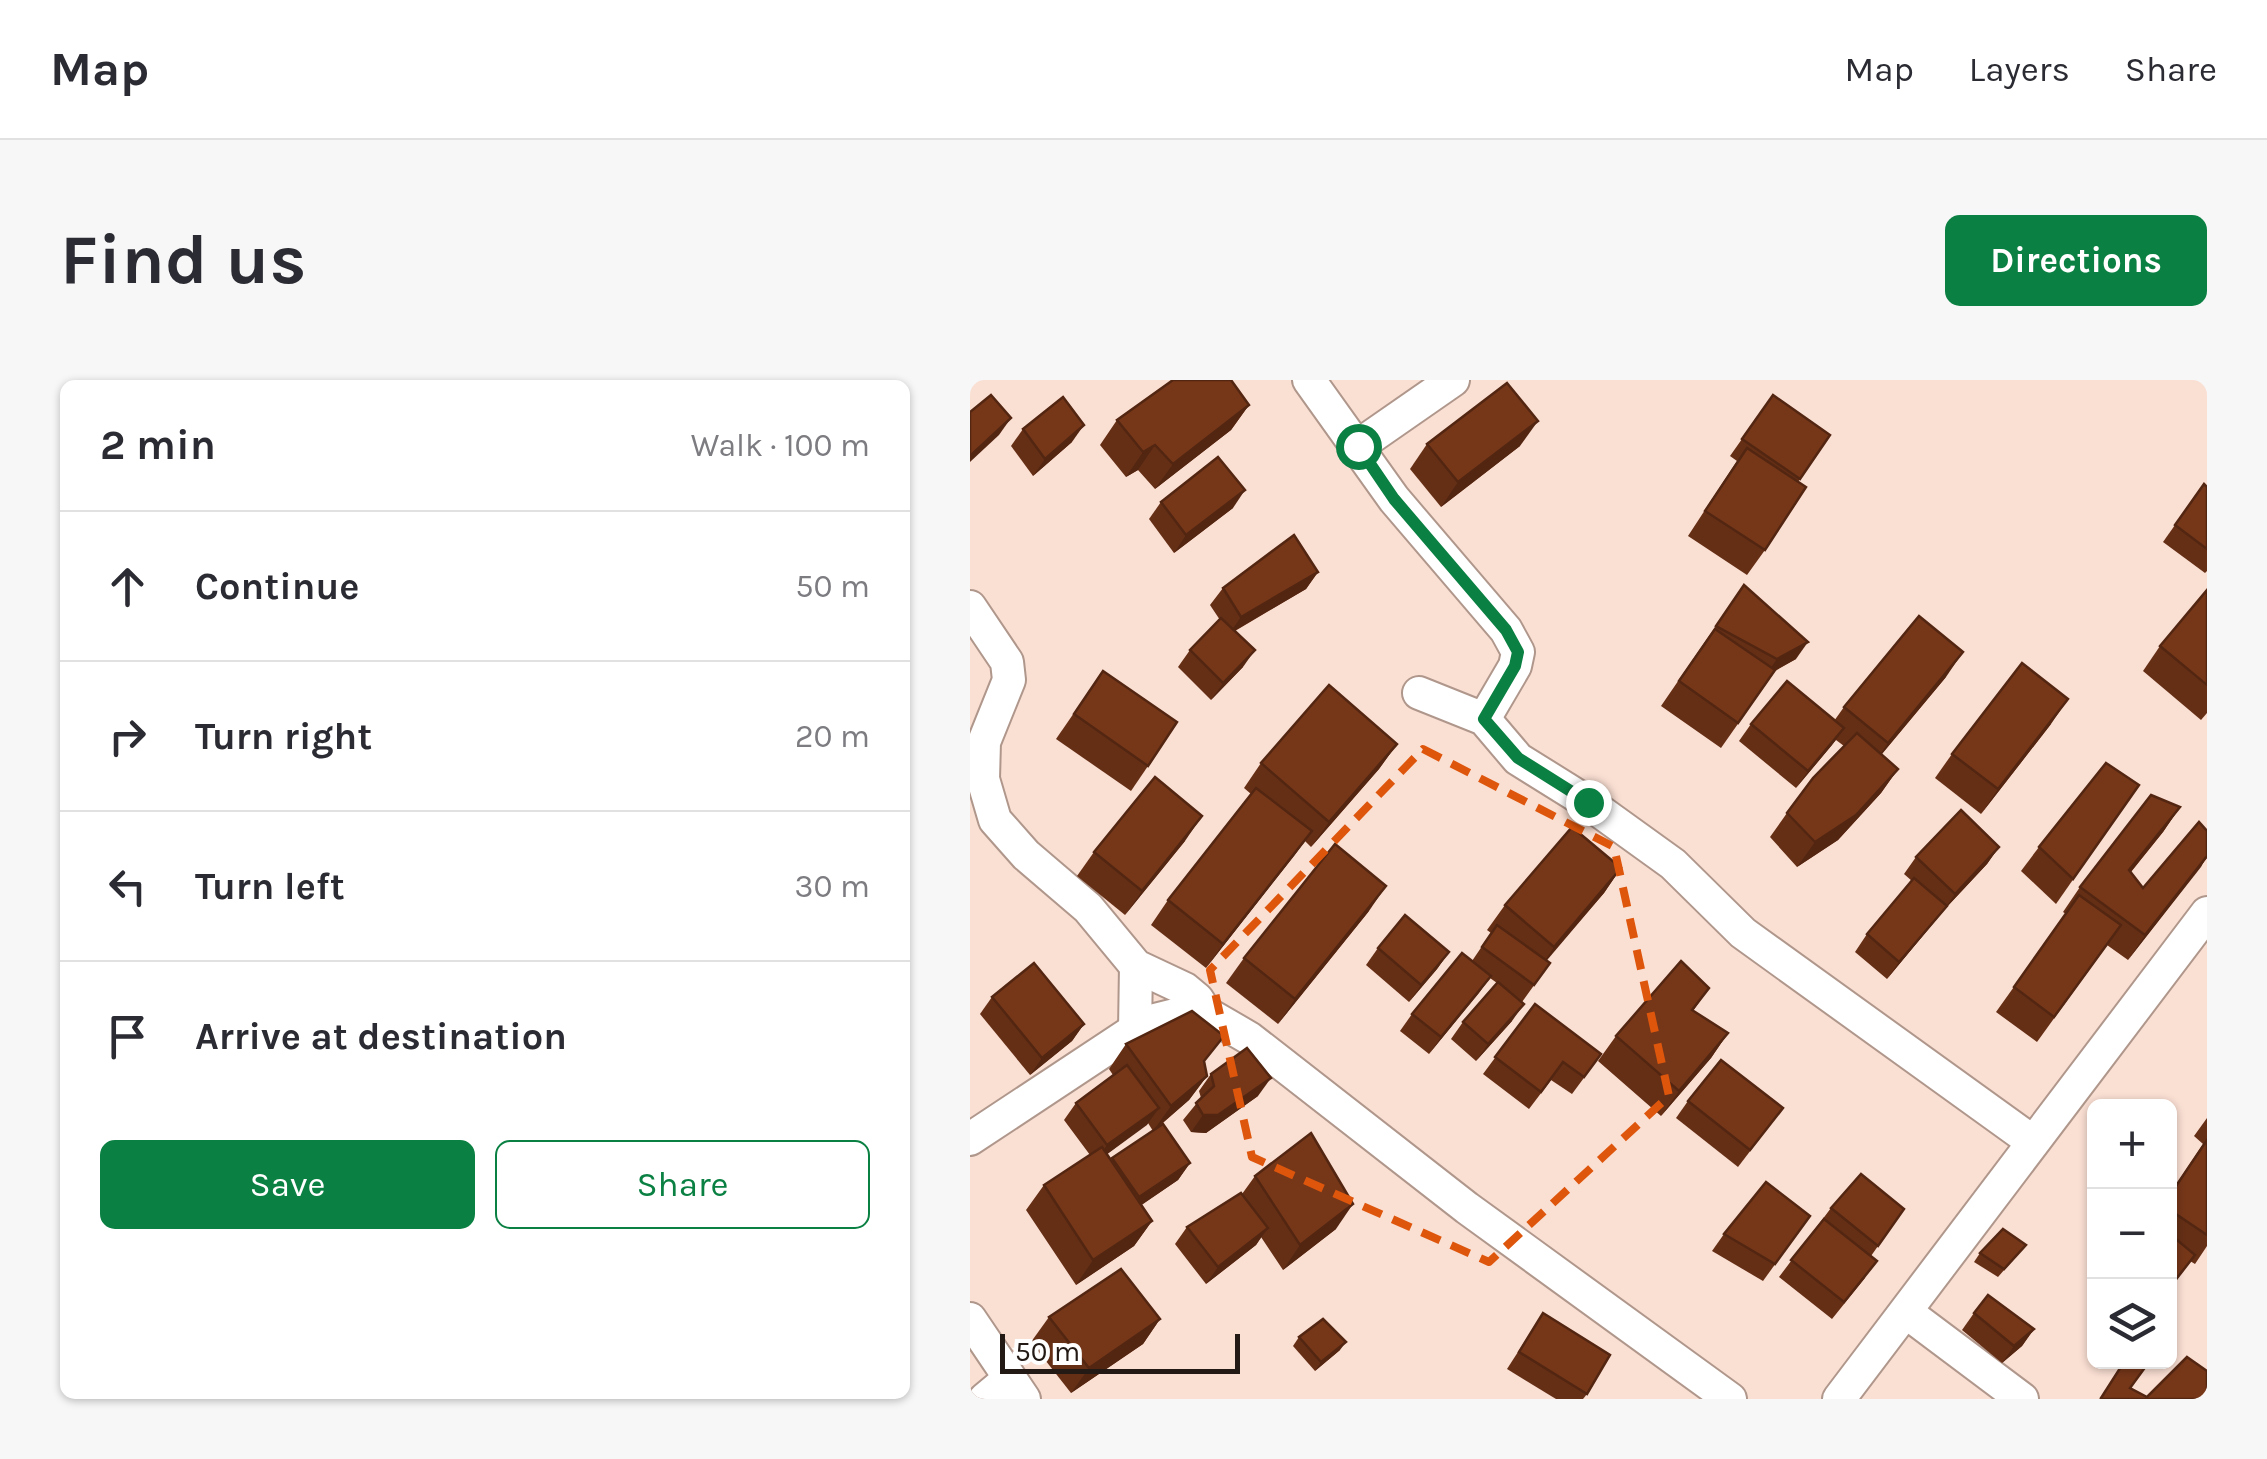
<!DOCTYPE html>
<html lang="en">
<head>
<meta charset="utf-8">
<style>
  body { margin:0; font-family:Karla,sans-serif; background:#f7f7f7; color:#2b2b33 }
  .controls { position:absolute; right:30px; bottom:30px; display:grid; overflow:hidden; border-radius:15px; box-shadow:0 2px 8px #0004 }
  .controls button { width:90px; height:90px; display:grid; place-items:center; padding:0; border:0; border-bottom:2px solid #e1e1e2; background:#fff; color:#2b2b33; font:50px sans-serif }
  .scale { position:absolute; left:30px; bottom:25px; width:240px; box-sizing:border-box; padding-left:10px; border:5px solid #231915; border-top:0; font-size:28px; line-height:35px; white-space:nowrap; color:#231915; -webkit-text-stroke:8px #fff; paint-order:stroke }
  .stop { position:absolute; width:30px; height:30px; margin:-22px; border:8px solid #0b8043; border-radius:50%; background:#fff }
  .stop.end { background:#0b8043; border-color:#fff; box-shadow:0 2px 10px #0008 }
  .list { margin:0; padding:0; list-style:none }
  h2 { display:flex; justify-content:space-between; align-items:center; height:130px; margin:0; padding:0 40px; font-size:42px }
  h2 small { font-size:32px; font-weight:400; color:#7c7c81 }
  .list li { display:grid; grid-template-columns:65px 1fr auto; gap:30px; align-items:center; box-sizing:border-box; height:150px; padding:0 40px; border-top:2px solid #e1e1e2 }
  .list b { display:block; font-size:38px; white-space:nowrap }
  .list em { font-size:32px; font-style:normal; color:#7c7c81 }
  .actions { display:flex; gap:20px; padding:30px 40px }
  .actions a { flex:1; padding:22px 0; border:2px solid #0b8043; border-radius:15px; text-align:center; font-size:35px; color:#0b8043 }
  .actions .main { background:#0b8043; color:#fff }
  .icon { flex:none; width:55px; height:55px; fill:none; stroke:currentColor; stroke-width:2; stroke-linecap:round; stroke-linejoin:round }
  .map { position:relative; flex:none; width:1237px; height:1019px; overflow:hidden; border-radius:15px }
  header { display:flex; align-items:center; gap:60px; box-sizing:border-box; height:140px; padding:0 50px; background:#fff; border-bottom:2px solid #e1e1e2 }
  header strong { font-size:48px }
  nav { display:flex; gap:55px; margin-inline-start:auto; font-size:35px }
  .intro { display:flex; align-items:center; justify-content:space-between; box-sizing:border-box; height:240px; padding:0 60px }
  h1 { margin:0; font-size:70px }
  .button { padding:25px 45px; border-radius:15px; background:#0b8043; color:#fff; font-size:35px; font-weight:700 }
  main { display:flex; gap:60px; padding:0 60px }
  aside { flex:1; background:#fff; border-radius:15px; box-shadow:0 2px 8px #0004 }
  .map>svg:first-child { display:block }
</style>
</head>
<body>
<header>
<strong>Map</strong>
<nav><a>Map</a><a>Layers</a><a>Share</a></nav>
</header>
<div class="intro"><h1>Find us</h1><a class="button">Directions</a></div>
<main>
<aside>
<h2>2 min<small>Walk · 100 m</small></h2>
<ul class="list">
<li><svg class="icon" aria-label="ahead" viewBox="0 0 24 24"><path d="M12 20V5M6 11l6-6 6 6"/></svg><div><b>Continue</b></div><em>50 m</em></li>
<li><svg class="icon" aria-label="right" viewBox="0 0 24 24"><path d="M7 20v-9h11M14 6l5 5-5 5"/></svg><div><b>Turn right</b></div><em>20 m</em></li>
<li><svg class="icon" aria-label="left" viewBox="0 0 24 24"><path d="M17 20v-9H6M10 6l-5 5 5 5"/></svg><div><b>Turn left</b></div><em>30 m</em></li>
<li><svg class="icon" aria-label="arrive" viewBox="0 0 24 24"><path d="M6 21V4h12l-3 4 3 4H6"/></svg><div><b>Arrive at destination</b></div></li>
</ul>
<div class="actions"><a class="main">Save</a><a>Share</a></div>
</aside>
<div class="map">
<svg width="1237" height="1019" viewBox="0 0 1237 1019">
  <rect width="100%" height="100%" fill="#fadfd3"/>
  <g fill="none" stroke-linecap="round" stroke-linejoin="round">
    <defs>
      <g id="minor">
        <path d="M339,0L424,119L536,250L548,272L545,286L514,339"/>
        <path d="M388,66L483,0"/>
        <path d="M0,227L37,282L39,300L14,362L13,399L25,440L56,475L118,528L166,586L215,609L227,619L236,633L279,658L497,828L760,1019"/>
        <path d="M449,313L514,339L548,379L617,422L703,484L773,553L1063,762"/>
        <path d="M165,651L166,586"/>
        <path d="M0,759L177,642L213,633H236"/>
        <path d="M936,932L1052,1019"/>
        <path d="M0,939L54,1019"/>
        <path d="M15,1019L39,999"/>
        <path d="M869,1019L1237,533"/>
      </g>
    </defs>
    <!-- minor casing -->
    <use href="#minor" stroke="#b0978c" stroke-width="36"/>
    <!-- minor -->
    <use href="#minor" stroke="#fff" stroke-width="32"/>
  </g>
  <!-- wall -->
  <g fill="#652f16" fill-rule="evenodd">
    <path d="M803,15L860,55L828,102L795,170L777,195L718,156L767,81L760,76Z"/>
    <path d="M279,25L261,50L185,109L168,90L156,97L130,65L147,40Z"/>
    <path d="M53,49L102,62L63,96L41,66Z"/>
    <path d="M457,64L550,66L471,127L440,89Z"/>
    <path d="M1237,107V191L1235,193L1193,162L1205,145Z"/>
    <path d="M191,122L263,128L204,173L179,139Z"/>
    <path d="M348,192L336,209L265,251L273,287L241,320L208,287L220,270L250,240L240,225L253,208Z"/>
    <path d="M774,205L826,279L805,291L751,368L691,326Z"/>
    <path d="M1237,210V333L1231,340L1173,291L1190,266Z"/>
    <path d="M133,291L178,386L161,411L86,359Z"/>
    <path d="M976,297L912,374L928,389L911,413L868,460L827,487L800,457L817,433L874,366L866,360L826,408L769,361L781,344L864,341L874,327Z"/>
    <path d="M1081,344L1011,434L965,398L982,374Z"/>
    <path d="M427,364L409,389L341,467L335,461L236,588L181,545L198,520L281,414L274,408L291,383Z"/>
    <path d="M1169,405L1086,524L1051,491L1069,467Z"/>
    <path d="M1210,427L1193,452L1161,492L1173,508L1237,451V478L1158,580L1137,565L1067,662L1026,632L1096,534L1093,532L1110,507Z"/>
    <path d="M215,461L155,535L107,496L124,472Z"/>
    <path d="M1029,467L1017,484L974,530L917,599L885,572L897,554L942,501L934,494L946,477Z"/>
    <path d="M651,488L634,513L576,580L580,583L552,622L544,616L542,641L506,681L481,659L493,642L527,603L520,598L459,674L430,651L442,634L502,581L521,553L517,550L535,525Z"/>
    <path d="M399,531L308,644L256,603L274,578Z"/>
    <path d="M408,568L479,572L467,589L439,622L396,585Z"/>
    <path d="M739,608L723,631L758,653L741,678L691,736L628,681L646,656Z"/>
    <path d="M22,617L114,644L102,661L60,695L10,634Z"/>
    <path d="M565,624L619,691L602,714L581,700L559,729L513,694Z"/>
    <path d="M156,664L234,684L237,696L219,720L186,749L220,783L208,800L171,825L182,841L164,866L106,905L56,830L74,805L120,775L94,740L106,723L143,695L139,689ZM178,743L183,751L141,780L137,774Z"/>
    <path d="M241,694L288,716L236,753L221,752L213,740L231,718L229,711Z"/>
    <path d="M718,721L813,728L768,787L706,738Z"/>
    <path d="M1237,738V866L1225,884L1220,881L1200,909V814L1233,764L1224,756Z"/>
    <path d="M285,796L366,849L313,890L291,857L286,865L236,904L205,864L217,847L272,814Z"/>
    <path d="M861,828L934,829L901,876L895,898L862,939L809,897Z"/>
    <path d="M840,836L793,901L742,871L754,854Z"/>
    <path d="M1056,865L1028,897L1004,882L1010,873Z"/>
    <path d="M573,933L617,1014L613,1019H586L537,989Z"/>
    <path d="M1004,933L1064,949L1052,966L1032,983L992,950Z"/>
    <path d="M79,937L190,939L173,964L101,1013L61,962Z"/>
    <path d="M329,957L370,970L345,991L323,966Z"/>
  </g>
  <!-- shaded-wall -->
  <g fill="#532612">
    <path d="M279,25L261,50L185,109L203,84Z"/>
    <path d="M41,38L29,55L0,82V76Z"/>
    <path d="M568,41L550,66L471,127L488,102Z"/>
    <path d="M114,45L102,62L63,96L75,79Z"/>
    <path d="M185,65L168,90L156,97L173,72Z"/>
    <path d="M275,110L263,128L204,173L216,155Z"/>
    <path d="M348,192L336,209L259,254L271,237Z"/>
    <path d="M838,262L826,279L795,296L807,279Z"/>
    <path d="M285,270L273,287L241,320L253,303Z"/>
    <path d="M993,272L976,297L900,388L918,363Z"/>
    <path d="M1098,319L1081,344L1011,434L1028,409Z"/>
    <path d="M874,348L862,365L826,408L838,391Z"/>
    <path d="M427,364L409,389L341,467L359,442Z"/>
    <path d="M928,389L911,413L868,460L827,487L845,462Z"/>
    <path d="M1210,427L1193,452L1142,515L1159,490Z"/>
    <path d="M232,436L215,461L155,535L172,511Z"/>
    <path d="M342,451L324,476L236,588L253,564Z"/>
    <path d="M1029,467L1017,484L974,530L917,599L929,582L975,528L985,514Z"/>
    <path d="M1237,476L1231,487L1158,580L1175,555Z"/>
    <path d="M651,488L634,513L567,592L584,567Z"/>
    <path d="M416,506L399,531L308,644L325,619Z"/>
    <path d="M479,572L467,589L439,622L451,605Z"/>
    <path d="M521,596L509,613L459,674L471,657Z"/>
    <path d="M554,624L542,641L506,681L518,664Z"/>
    <path d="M114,644L102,661L60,695L72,678Z"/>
    <path d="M758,653L741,678L691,736L709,711Z"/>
    <path d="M237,696L219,720L183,751L201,726Z"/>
    <path d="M301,698L288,716L236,753L221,752L233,735Z"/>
    <path d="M189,728L177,745L125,783L137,765Z"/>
    <path d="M220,783L208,800L157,835L169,817Z"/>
    <path d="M383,824L366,849L313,890L330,865Z"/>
    <path d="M182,841L164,866L106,905L123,880Z"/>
    <path d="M298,848L286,865L236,904L248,887Z"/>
    <path d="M190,939L173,964L101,1013L119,988Z"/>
    <path d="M1064,949L1052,966L1032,983L1044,966Z"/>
    <path d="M376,962L370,970L345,991L351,982Z"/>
  </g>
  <!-- building -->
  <g fill="#763719" stroke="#532612" stroke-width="2.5">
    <path d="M203,0H261L279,25L203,84L185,65L173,72L147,40Z"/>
    <path d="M537,3L568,41L488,102L457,64Z"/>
    <path d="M21,15L41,38L0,76V32Z"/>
    <path d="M803,15L860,55L830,99L772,59Z"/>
    <path d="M93,17L114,45L75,79L53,49Z"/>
    <path d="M777,68L836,107L795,170L735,131Z"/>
    <path d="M248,77L275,110L216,155L191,122Z"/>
    <path d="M1234,104L1237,107V169L1205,145Z"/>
    <path d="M324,155L348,192L271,237L253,208Z"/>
    <path d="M774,205L838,262L807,279L746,246Z"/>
    <path d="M1237,210V305L1190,266Z"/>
    <path d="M949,236L993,272L918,363L874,327Z"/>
    <path d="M251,238L285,270L253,303L220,270Z"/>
    <path d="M745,249L805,290L768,343L709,301Z"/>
    <path d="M1052,283L1098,319L1028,409L982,374Z"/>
    <path d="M133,291L207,342L178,386L104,334Z"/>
    <path d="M817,301L874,348L838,391L781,344Z"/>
    <path d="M359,305L427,364L359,442L291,383Z"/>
    <path d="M887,353L928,389L886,435L845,462L817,433L843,398Z"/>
    <path d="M1136,383L1169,405L1103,499L1069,467Z"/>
    <path d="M185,397L232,436L172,511L124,472Z"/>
    <path d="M286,408L342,451L253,564L198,520Z"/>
    <path d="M1181,415L1210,427L1159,490L1173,508L1229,442L1237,451V476L1175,555L1110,507Z"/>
    <path d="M991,430L1029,467L985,514L946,477Z"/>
    <path d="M602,447L651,488L584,567L535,525Z"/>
    <path d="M365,464L416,506L325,619L274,578Z"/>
    <path d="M944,498L977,526L929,582L897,554Z"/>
    <path d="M1109,515L1151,545L1084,637L1044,607Z"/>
    <path d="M435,535L479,572L451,605L408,568Z"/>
    <path d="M527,545L580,583L564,605L512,567Z"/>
    <path d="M492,573L521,596L471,657L442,634Z"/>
    <path d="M711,581L739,608L722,630L758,653L709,711L646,656Z"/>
    <path d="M64,583L114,644L72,678L22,617Z"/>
    <path d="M528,602L554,624L518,664L493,642Z"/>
    <path d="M565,624L631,674L614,697L593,682L571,712L525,677Z"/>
    <path d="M222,631L254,656L234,681L237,696L201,726L156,664Z"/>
    <path d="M277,668L301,698L248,735H233L226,723L244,706L241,694Z"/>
    <path d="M751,680L813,728L780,770L718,721Z"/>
    <path d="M157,685L189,728L137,765L106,723Z"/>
    <path d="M193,744L220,783L169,817L142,778Z"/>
    <path d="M341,753L383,824L330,865L285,796Z"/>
    <path d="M1237,760V855L1200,830V815Z"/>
    <path d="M132,767L182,841L123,880L74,805Z"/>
    <path d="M891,794L934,829L908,866L861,828Z"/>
    <path d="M796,802L840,836L805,884L754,854Z"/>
    <path d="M271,813L298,848L248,887L217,847Z"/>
    <path d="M854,839L907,881L874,922L821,880Z"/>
    <path d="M1033,849L1056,865L1034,889L1010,873Z"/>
    <path d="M1200,854L1225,875L1200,907Z"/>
    <path d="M151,889L190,939L119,988L79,937Z"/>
    <path d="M1018,915L1064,949L1044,966L1004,933Z"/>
    <path d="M573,933L640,975L617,1014L549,972Z"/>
    <path d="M353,939L376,962L351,982L329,957Z"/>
    <path d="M1217,977L1237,991V1019H1133L1131,1018L1154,982H1179L1160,1008L1177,1017Z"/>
  </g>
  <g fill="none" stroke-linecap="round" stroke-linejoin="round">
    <!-- route -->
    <path stroke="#0b8043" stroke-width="12" d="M388,66L424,119L536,250L548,272L545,286L514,339L548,378L618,422"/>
  </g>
  <!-- marked area -->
  <path fill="none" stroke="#de560c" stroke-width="8" stroke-dasharray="20 12" stroke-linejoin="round" d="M453,369L644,467L699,716L519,882L282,777L240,590Z"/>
</svg>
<div class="controls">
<button>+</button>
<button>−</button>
<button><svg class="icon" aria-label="layers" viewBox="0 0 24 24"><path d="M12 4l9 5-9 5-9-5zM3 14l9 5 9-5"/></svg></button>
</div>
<div class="scale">50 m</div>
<div class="stop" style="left:388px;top:66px"></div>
<div class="stop end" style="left:618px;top:422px"></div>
</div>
</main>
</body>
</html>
